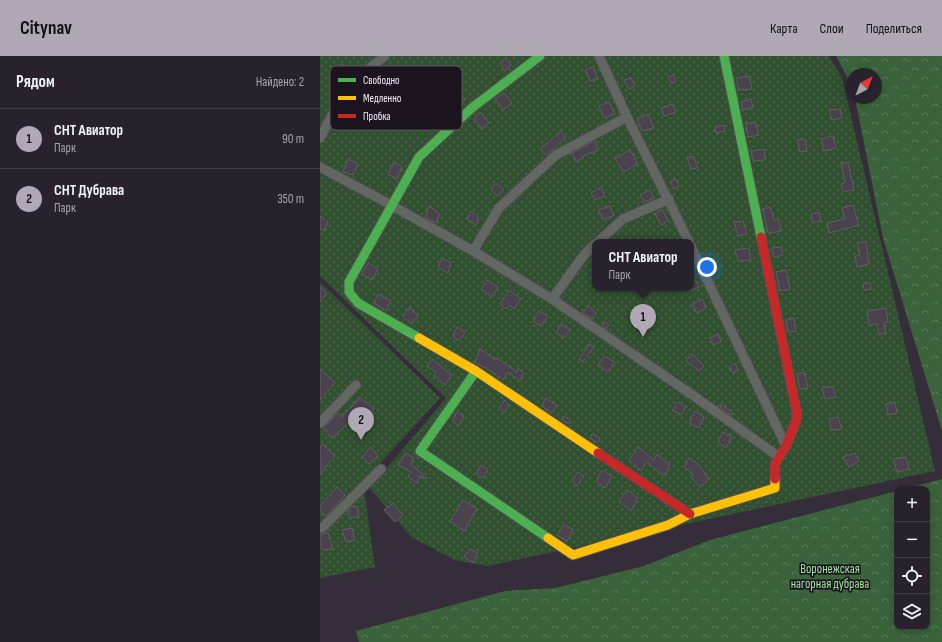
<!DOCTYPE html>
<html lang="ru">
<head>
<meta charset="utf-8">
<style>
  body { margin:0; font-family:"Sofia Sans Condensed",sans-serif; background:#342f38; color:#f1f3f6 }
  .controls { position:absolute; right:12px; bottom:12px; display:grid; overflow:hidden; border-radius:8px; box-shadow:0 2px 10px #0003 }
  .controls button { width:36px; height:36px; display:grid; place-items:center; padding:0; border:0; border-bottom:1px solid #443f48; background:#28222c; color:#f1f3f6; font:20px sans-serif }
  .compass { position:absolute; left:526px; top:12px; width:36px; height:36px; border-radius:50%; background:#28222c; box-shadow:0 2px 10px #0003; rotate:42deg }
  .you { position:absolute; left:387px; top:211px; width:14px; height:14px; margin:-10px; border:3px solid #fff; border-radius:50%; background:#1a73e8; box-shadow:0 0 0 6px #1a73e833 }
  .badge { display:grid; place-items:center; width:26px; height:26px; border-radius:50%; background:#b1a8b6; color:#111; font-size:13px; font-weight:700 }
  .pin { position:absolute; translate:-50% -33px; filter:drop-shadow(0 1px 2px #0008) }
  .pin::after { content:''; position:absolute; top:21px; width:14px; height:12px; background:inherit; clip-path:polygon(0 0,100% 0,50% 100%) }
  .popup { position:absolute; left:272px; top:183px; width:102px; height:52px; box-sizing:border-box; display:grid; place-content:center; border-radius:8px; background:#28222c; filter:drop-shadow(0 1px 3px #0005); font-size:13px; white-space:nowrap; color:#a5a4a9 }
  .popup b { font-size:15px; color:#f1f3f6 }
  .popup::after { content:''; position:absolute; left:50%; top:100%; margin-left:-8px; border:8px solid transparent; border-top-color:#28222c }
  .list { margin:0; padding:0; list-style:none }
  h2 { display:flex; justify-content:space-between; align-items:center; height:52px; margin:0; padding:0 16px; font-size:17px }
  h2 small { font-size:13px; font-weight:400; color:#a5a4a9 }
  .list li { display:grid; grid-template-columns:26px 1fr auto; gap:12px; align-items:center; box-sizing:border-box; height:60px; padding:0 16px; border-top:1px solid #443f48 }
  .list b { display:block; font-size:15px; white-space:nowrap }
  .list p { margin:0; font-size:13px; white-space:nowrap; color:#a5a4a9 }
  .list em { font-size:13px; font-style:normal; color:#a5a4a9 }
  .icon { flex:none; width:22px; height:22px; fill:none; stroke:currentColor; stroke-width:2; stroke-linecap:round; stroke-linejoin:round }
  .map { position:relative; flex:none; width:622px; height:586px; overflow:hidden }
  header { display:flex; align-items:center; gap:24px; box-sizing:border-box; height:56px; padding:0 20px; background:#b1a8b6; color:#111 }
  header strong { font-size:19px }
  nav { display:flex; gap:22px; margin-inline-start:auto; font-size:14px }
  main { display:flex }
  aside { flex:1; background:#28222c }
  .map>svg:first-child { display:block }
</style>
</head>
<body>
<header>
<strong>Citynav</strong>
<nav><a>Карта</a><a>Слои</a><a>Поделиться</a></nav>
</header>
<main>
<aside>
<h2>Рядом<small>Найдено: 2</small></h2>
<ul class="list">
<li><span class="badge">1</span><div><b>СНТ Авиатор</b><p>Парк</p></div><em>90 m</em></li>
<li><span class="badge">2</span><div><b>СНТ Дубрава</b><p>Парк</p></div><em>350 m</em></li>
</ul>
</aside>
<div class="map">
<svg width="622" height="586" viewBox="0 0 622 586">
  <defs>
    <pattern id="forest-crowns" width="20" height="18" patternUnits="userSpaceOnUse"><rect width="20" height="18" fill="#3a633b"/><path d="M2 6a3 3 0 1 1 6 0M12 15a3 3 0 1 1 6 0" fill="none" stroke="#577a58"/></pattern>
    <pattern id="garden-dots" width="8" height="8" patternUnits="userSpaceOnUse"><rect width="8" height="8" fill="#305030"/><path d="M2 2h.1M6 6h.1" fill="none" stroke="#4e694f" stroke-width="1.8" stroke-linecap="round"/></pattern>
  </defs>
  <rect width="100%" height="100%" fill="#362d3a"/>
  <!-- forest -->
  <g fill="url(#forest-crowns)">
    <path d="M516,0H622V375L563,182L535,42H556V18H532V31Z"/>
    <path d="M622,423V586H39L36,575L185,535L235,532L324,510L390,484L577,435V571H607V433H584Z"/>
  </g>
  <!-- garden -->
  <g fill="url(#garden-dots)" fill-rule="evenodd">
    <path d="M0,0H509L522,22L615,415L168,510L135,504L91,481L50,432L126,342L0,220ZM275,186H371V232H275Z"/>
    <path d="M0,226L120,342L43,426L55,511L0,522Z"/>
  </g>
  <!-- building -->
  <g fill="#4a434d" stroke="#645c67">
    <path d="M186,2L191,9L185,15L180,7Z"/>
    <path d="M22,8L28,16L21,22L16,13Z"/>
    <path d="M273,11L278,23L270,25L265,14Z"/>
    <path d="M51,19L59,32L43,41L37,30Z"/>
    <path d="M354,19L356,25L351,27L348,21Z"/>
    <path d="M429,20L432,33L419,34L416,22Z"/>
    <path d="M311,22L315,30L309,33L304,24Z"/>
    <path d="M140,36L145,44L135,50L130,40Z"/>
    <path d="M184,37L192,47L183,54L175,43Z"/>
    <path d="M431,43L433,51L423,54L421,46Z"/>
    <path d="M289,46L295,58L284,62L279,50Z"/>
    <path d="M353,48L356,56L344,60L341,52Z"/>
    <path d="M520,53L522,62L512,64L509,54Z"/>
    <path d="M160,56L169,67L162,73L154,63Z"/>
    <path d="M328,58L334,72L322,75L317,63Z"/>
    <path d="M435,66L439,79L428,81L426,68Z"/>
    <path d="M404,69L405,75L396,77L395,71Z"/>
    <path d="M241,75L246,82L226,99L220,93Z"/>
    <path d="M513,80L516,92L504,95L501,83Z"/>
    <path d="M485,83L487,95L480,96L477,84Z"/>
    <path d="M275,85L279,94L263,100L264,101L256,106L252,97Z"/>
    <path d="M444,93L445,104L433,105L431,95Z"/>
    <path d="M310,94L318,108L303,116L295,102Z"/>
    <path d="M373,100L378,112L371,113L367,102Z"/>
    <path d="M28,103L38,108L33,119L23,116Z"/>
    <path d="M74,106L82,111L77,123L68,118Z"/>
    <path d="M528,106L534,134L523,136L521,128L525,127L521,107Z"/>
    <path d="M356,123L359,130L354,133L350,126Z"/>
    <path d="M176,127L184,134L177,140L171,133Z"/>
    <path d="M281,131L285,140L275,144L271,137Z"/>
    <path d="M330,134L334,142L324,146L320,139Z"/>
    <path d="M533,149L539,169L509,177L507,167L525,163L522,152Z"/>
    <path d="M109,150L120,158L116,167L105,161Z"/>
    <path d="M290,150L294,159L284,164L278,154Z"/>
    <path d="M450,151L454,164H459L461,175L448,177L443,153Z"/>
    <path d="M342,153L348,165L341,169L335,158Z"/>
    <path d="M151,155L159,162L156,169L147,163Z"/>
    <path d="M499,156L501,165L493,167L491,158Z"/>
    <path d="M0,160L8,166L4,175L0,172Z"/>
    <path d="M423,165L427,178L418,180L414,166Z"/>
    <path d="M546,185L549,208L537,211L535,200L540,199L537,187Z"/>
    <path d="M461,191L463,199L454,201L452,192Z"/>
    <path d="M429,192L431,204L418,205L415,194Z"/>
    <path d="M122,202L131,207L128,217L118,211Z"/>
    <path d="M48,207L58,213L52,224L42,218Z"/>
    <path d="M391,207L394,213L389,215L386,208Z"/>
    <path d="M466,214L470,233L460,235L456,216Z"/>
    <path d="M167,224L178,231L172,241L161,233Z"/>
    <path d="M375,224L379,231L371,235V225Z"/>
    <path d="M550,227L551,233L544,234L543,228Z"/>
    <path d="M0,231L7,237L0,246Z"/>
    <path d="M189,234L201,243L194,253L189,249L186,253L180,248Z"/>
    <path d="M58,238L71,245L66,255L54,247Z"/>
    <path d="M382,243L386,252L377,257L372,248Z"/>
    <path d="M268,249L276,257L273,263L263,257Z"/>
    <path d="M90,251L98,261L91,268L83,260Z"/>
    <path d="M566,252L568,266L564,267L566,277L559,279L557,268L549,269L547,255Z"/>
    <path d="M219,255L228,260L221,270L213,265Z"/>
    <path d="M474,262L476,275L468,276L466,264Z"/>
    <path d="M285,265L289,269L286,273L282,270Z"/>
    <path d="M241,268L250,274L244,282L236,277Z"/>
    <path d="M137,271L145,276L139,285L133,281Z"/>
    <path d="M398,278L401,286L393,289L389,282Z"/>
    <path d="M269,288L274,291L263,306L259,303Z"/>
    <path d="M160,293L176,304L177,302L197,316L198,312L204,318L200,325L188,316L183,324L165,311V312L155,306Z"/>
    <path d="M372,298L384,310L379,315L366,305Z"/>
    <path d="M284,300L295,306L288,316L278,309Z"/>
    <path d="M112,303L132,319L125,329L114,320L116,316L107,310Z"/>
    <path d="M415,307L418,314L413,317L409,311Z"/>
    <path d="M0,313L15,327L0,344Z"/>
    <path d="M484,316L488,332L480,333L477,318Z"/>
    <path d="M502,331H513L516,341L505,343Z"/>
    <path d="M40,341L54,353L40,368L34,362L12,382L3,372L18,357L22,361Z"/>
    <path d="M226,342L237,350L232,357L222,350Z"/>
    <path d="M185,344L189,349L184,357L179,352Z"/>
    <path d="M358,346L366,351L361,359L352,354Z"/>
    <path d="M575,346L577,357L568,359L566,348Z"/>
    <path d="M401,348L413,357L411,359L400,351Z"/>
    <path d="M375,355L384,361L379,372L369,367Z"/>
    <path d="M137,356L144,360L139,370L133,365Z"/>
    <path d="M245,360L251,366L249,368L242,364Z"/>
    <path d="M518,361L522,373L511,374L509,363Z"/>
    <path d="M403,376L412,381L406,392L398,386Z"/>
    <path d="M272,378L280,382L278,387L270,382Z"/>
    <path d="M3,388L15,400L0,418V391Z"/>
    <path d="M51,391L58,400L49,408L42,401Z"/>
    <path d="M318,391L334,404L337,398L350,409L344,420L327,406L321,415L309,404Z"/>
    <path d="M86,397L94,402L91,408L107,422L106,423L100,420L96,427L88,420L91,416L78,409Z"/>
    <path d="M535,397L539,405L529,411L523,401Z"/>
    <path d="M586,401L589,413L577,416L573,403Z"/>
    <path d="M369,402L379,409L389,423L380,431L371,421L374,419L364,411Z"/>
    <path d="M161,409L168,414L163,422L156,418Z"/>
    <path d="M282,414L292,420L285,432L276,426Z"/>
    <path d="M258,416L264,420L257,430L252,424Z"/>
    <path d="M17,431L25,439L6,460L0,454V450Z"/>
    <path d="M308,434L318,442L311,455L299,445Z"/>
    <path d="M143,444L157,453L144,475L130,465Z"/>
    <path d="M73,447L83,459L75,466L64,454Z"/>
    <path d="M37,450L39,460L30,463L28,455L31,451Z"/>
    <path d="M244,468L253,474L247,485L237,479Z"/>
    <path d="M32,472L35,484L26,486L22,474Z"/>
    <path d="M8,477L13,493L2,494L0,489V478Z"/>
    <path d="M150,493L158,497L153,507L144,501Z"/>
  </g>
  <g fill="none" stroke-linecap="round" stroke-linejoin="round">
    <defs>
      <g id="street">
        <path d="M279,0L307,61L369,186"/>
        <path d="M0,82L28,29L65,0"/>
        <path d="M0,111L71,149L153,195L232,243L371,338L459,401"/>
        <path d="M278,186L303,163L349,143"/>
        <path d="M371,190L466,390"/>
        <path d="M153,195L179,152L236,99L307,61"/>
        <path d="M232,243L264,199L275,188"/>
        <path d="M0,367L36,329"/>
        <path d="M0,472L3,471L61,413"/>
      </g>
      <g id="fast">
        <path d="M404,0L441,181"/>
        <path d="M99,282L38,247L29,236V226L99,101L153,51L220,0"/>
        <path d="M156,315L100,395L228,482"/>
      </g>
      <g id="slow">
        <path d="M99,282L156,315L278,397"/>
        <path d="M228,482L253,499L348,469L370,458L455,432V423"/>
      </g>
      <g id="jam">
        <path d="M441,181L477,357L476,366L466,390L455,408V423"/>
        <path d="M278,397L370,458"/>
      </g>
    </defs>
    <!-- street casing -->
    <use href="#street" stroke="#534c58" stroke-width="11"/>
    <!-- fast casing -->
    <use href="#fast" stroke="#534c58" stroke-width="11"/>
    <!-- slow casing -->
    <use href="#slow" stroke="#534c58" stroke-width="11"/>
    <!-- jam casing -->
    <use href="#jam" stroke="#534c58" stroke-width="11"/>
    <!-- street -->
    <use href="#street" stroke="#626762" stroke-width="9"/>
    <!-- fast -->
    <use href="#fast" stroke="#4caf50" stroke-width="9"/>
    <!-- slow -->
    <use href="#slow" stroke="#ffc107" stroke-width="9"/>
    <!-- jam -->
    <use href="#jam" stroke="#c62828" stroke-width="9"/>
  </g>
  <g text-anchor="middle" dominant-baseline="central" stroke-width="3.5" stroke-linejoin="round" paint-order="stroke">
    <!-- park labels -->
    <g font-size="13" fill="#9ee69d" stroke="#1b141e">
      <text x="510" y="513">Воронежская<tspan x="510" dy="15">нагорная дубрава</tspan></text>
    </g>
  </g>
  <!-- legend -->
  <rect x="10" y="10" width="132" height="64" rx="6" fill="#1b141e" stroke="#5c5460" stroke-width="1"/>
  <rect x="18" y="22" width="18" height="4" fill="#4caf50"/>
  <rect x="18" y="40" width="18" height="4" fill="#ffc107"/>
  <rect x="18" y="58" width="18" height="4" fill="#c62828"/>
  <g font-size="11" fill="#f3eaf9">
    <text x="43" y="28">Свободно</text>
    <text x="43" y="46">Медленно</text>
    <text x="43" y="64">Пробка</text>
  </g>
</svg>
<div class="controls">
<button>+</button>
<button>−</button>
<button><svg class="icon" aria-label="locate" viewBox="0 0 24 24"><circle cx="12" cy="12" r="6"/><path d="M12 2v4M12 18v4M2 12h4M18 12h4"/></svg></button>
<button><svg class="icon" aria-label="layers" viewBox="0 0 24 24"><path d="M12 4l9 5-9 5-9-5zM3 14l9 5 9-5"/></svg></button>
</div>
<svg class="compass" viewBox="-18 -18 36 36"><path d="M0-13l5 13h-10z" fill="#e53935"/><path d="M0 13l5-13h-10z" fill="#a5a4a9"/></svg>
<div class="you"></div>
<div class="pin badge" style="left:323px;top:281px">1</div>
<div class="popup"><b>СНТ Авиатор</b>Парк</div>
<div class="pin badge" style="left:41px;top:384px">2</div>
</div>
</main>
</body>
</html>
